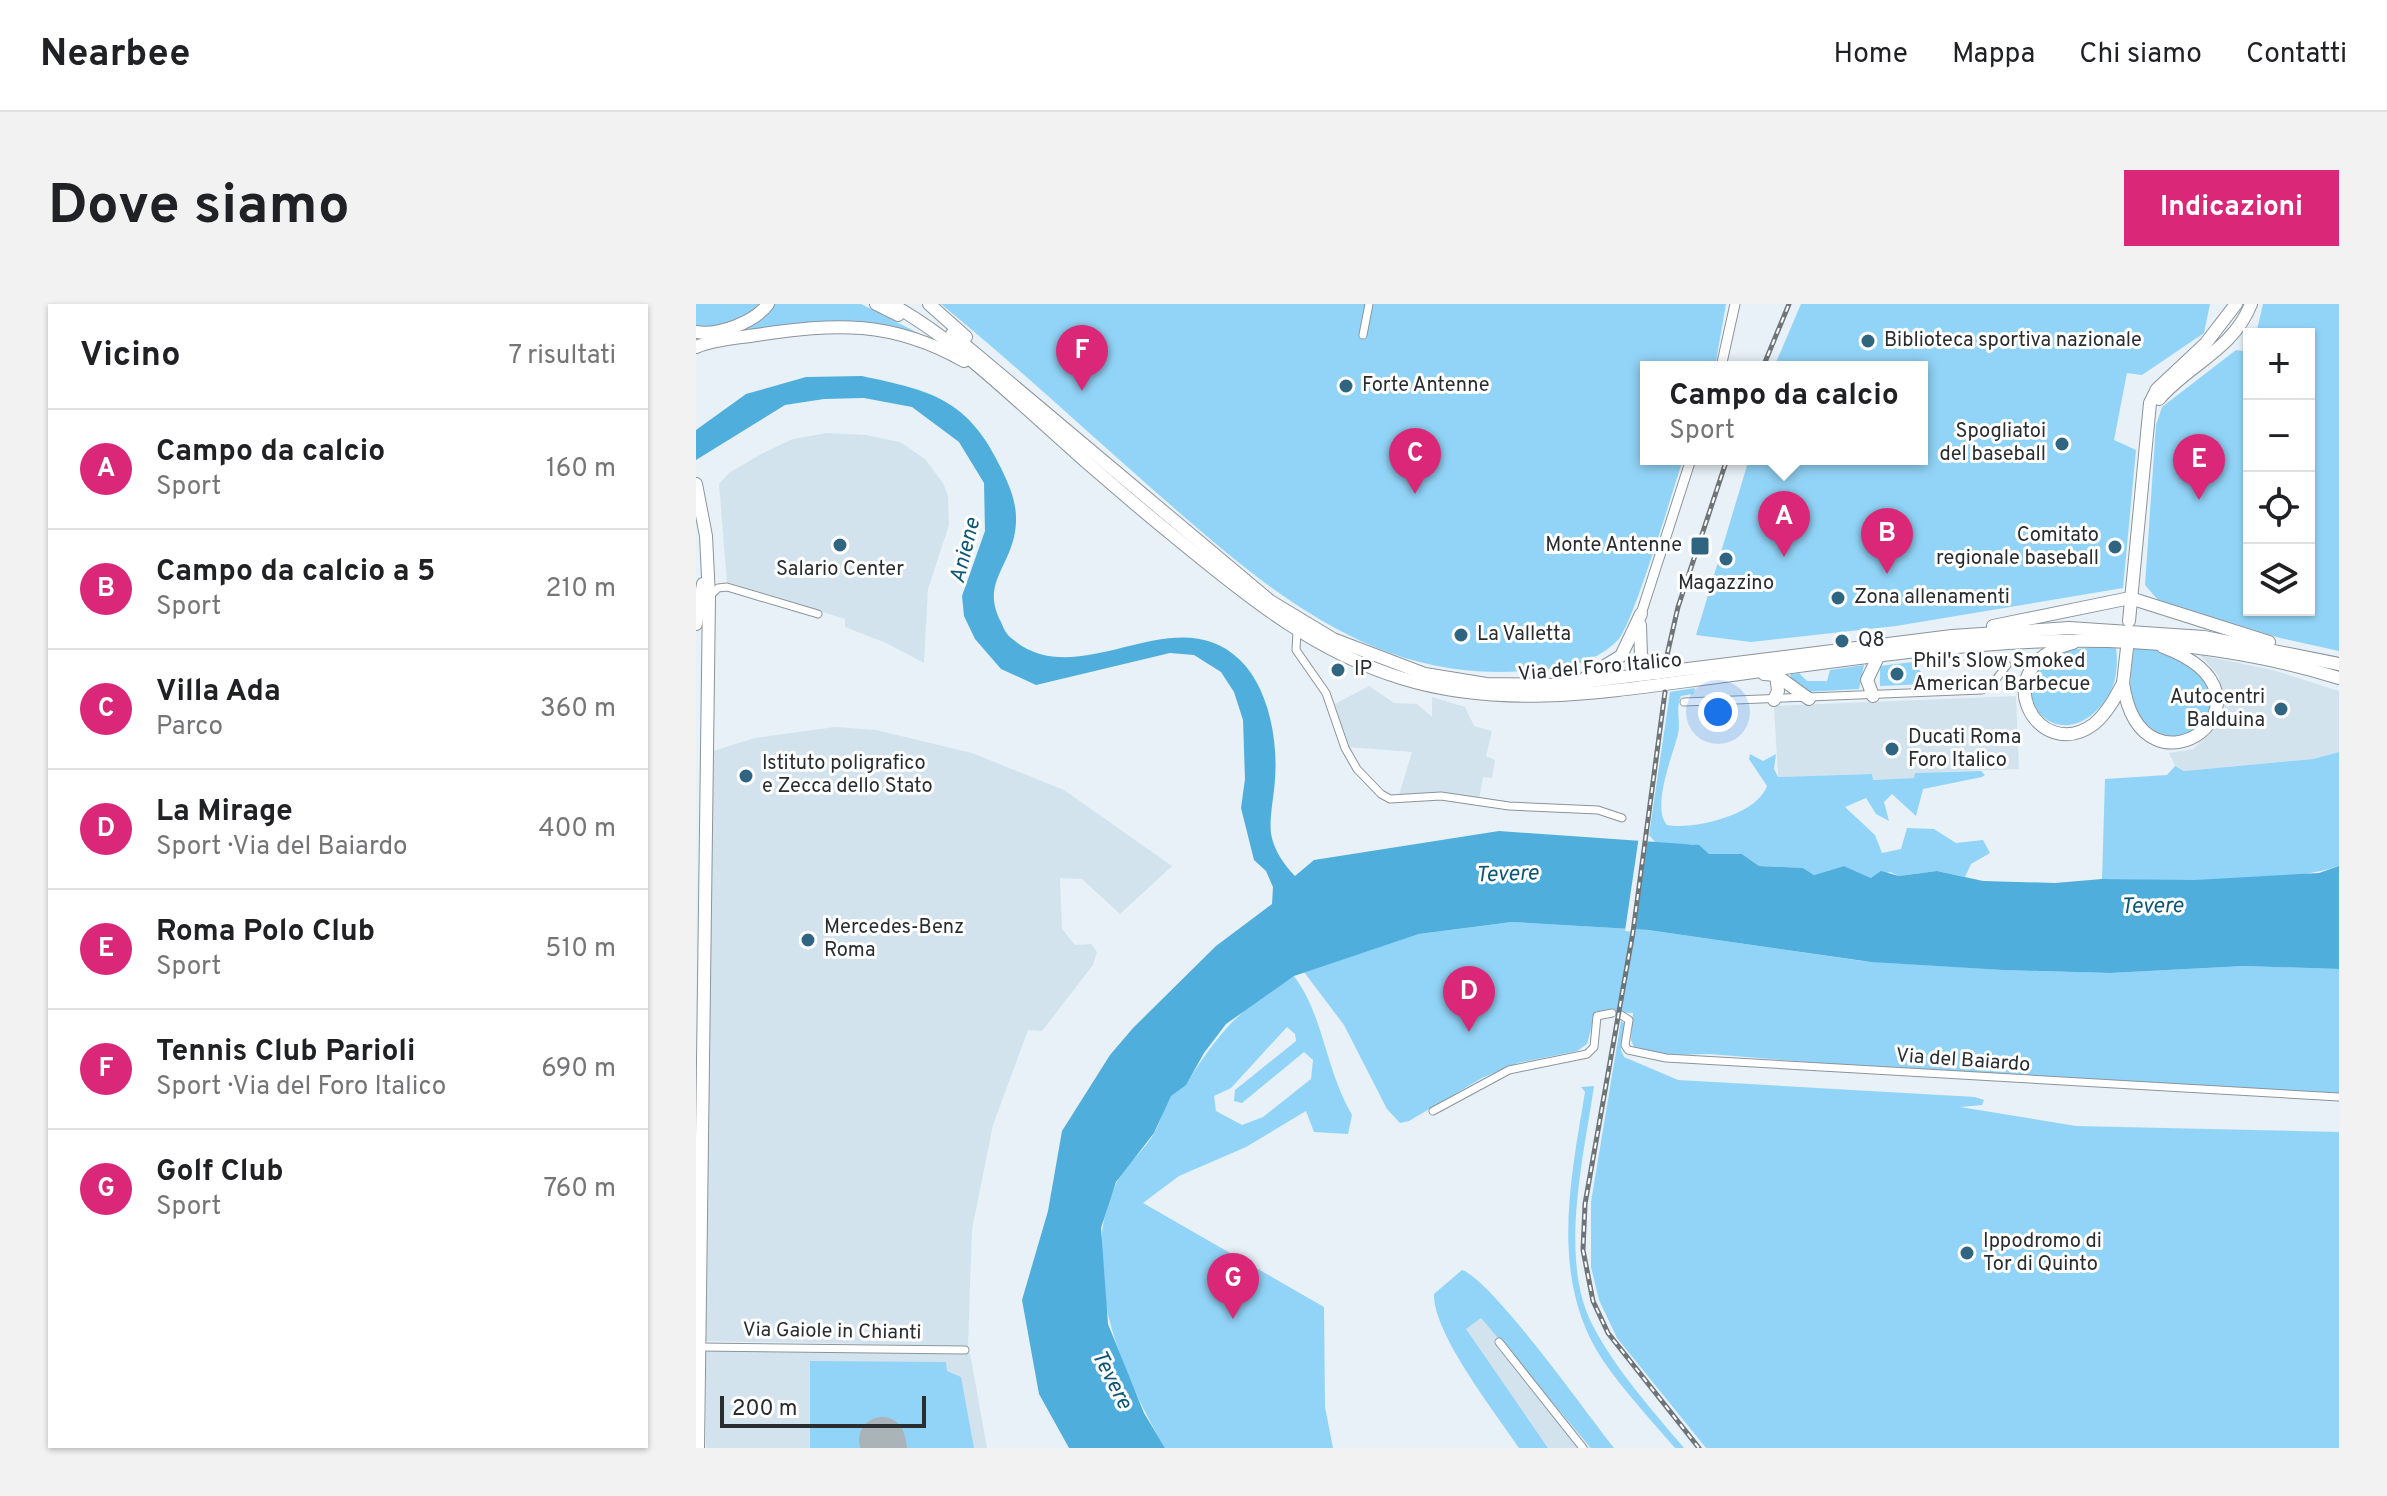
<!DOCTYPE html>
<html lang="it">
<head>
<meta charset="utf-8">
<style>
  body { margin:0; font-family:Overpass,sans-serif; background:#f2f2f2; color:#202124 }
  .controls { position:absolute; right:24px; top:24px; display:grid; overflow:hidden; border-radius:0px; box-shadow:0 2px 6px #0004 }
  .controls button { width:72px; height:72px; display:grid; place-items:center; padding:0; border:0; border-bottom:2px solid #e0e0e0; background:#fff; color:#202124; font:40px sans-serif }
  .scale { position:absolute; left:24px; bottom:20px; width:206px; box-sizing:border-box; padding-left:8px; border:4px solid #292d2f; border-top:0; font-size:22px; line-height:28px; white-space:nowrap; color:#292d2f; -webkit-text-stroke:6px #fff; paint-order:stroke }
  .you { position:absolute; left:1022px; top:408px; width:28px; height:28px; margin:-20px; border:6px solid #fff; border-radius:50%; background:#1a73e8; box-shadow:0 0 0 12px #1a73e833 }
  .badge { display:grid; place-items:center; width:52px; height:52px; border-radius:50%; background:#db2777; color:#fff; font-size:26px; font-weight:700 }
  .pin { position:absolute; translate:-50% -66px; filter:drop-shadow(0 2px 4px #0008) }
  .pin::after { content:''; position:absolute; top:42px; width:28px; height:24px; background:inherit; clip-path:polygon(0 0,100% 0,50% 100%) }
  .popup { position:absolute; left:944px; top:57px; width:288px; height:104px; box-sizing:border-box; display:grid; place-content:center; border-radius:0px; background:#fff; filter:drop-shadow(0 2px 6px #0005); font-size:26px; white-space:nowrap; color:#757577 }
  .popup b { font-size:30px; color:#202124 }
  .popup::after { content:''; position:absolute; left:50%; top:100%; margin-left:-16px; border:16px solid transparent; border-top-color:#fff }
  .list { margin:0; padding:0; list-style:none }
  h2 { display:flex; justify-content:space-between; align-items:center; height:104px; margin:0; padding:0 32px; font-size:34px }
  h2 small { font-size:26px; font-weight:400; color:#757577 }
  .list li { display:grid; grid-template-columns:52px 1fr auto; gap:24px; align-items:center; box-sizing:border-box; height:120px; padding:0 32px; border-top:2px solid #e0e0e0 }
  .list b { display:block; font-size:30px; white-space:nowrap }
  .list p { margin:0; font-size:26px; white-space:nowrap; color:#757577 }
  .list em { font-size:26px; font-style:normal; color:#757577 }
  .icon { flex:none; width:44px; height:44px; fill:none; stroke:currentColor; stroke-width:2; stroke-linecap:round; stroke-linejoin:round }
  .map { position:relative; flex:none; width:1643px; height:1144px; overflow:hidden; border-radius:0px }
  header { display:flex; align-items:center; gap:48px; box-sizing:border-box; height:112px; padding:0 40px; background:#fff; border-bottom:2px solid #e0e0e0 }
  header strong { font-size:38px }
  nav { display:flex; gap:44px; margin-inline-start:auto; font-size:28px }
  .intro { display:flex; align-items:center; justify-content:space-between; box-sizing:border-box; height:192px; padding:0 48px }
  h1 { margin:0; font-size:56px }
  .button { padding:20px 36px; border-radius:0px; background:#db2777; color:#fff; font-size:28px; font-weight:700 }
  main { display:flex; gap:48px; padding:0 48px }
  aside { flex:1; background:#fff; border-radius:0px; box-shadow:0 2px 6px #0004 }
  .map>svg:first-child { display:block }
</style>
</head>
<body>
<header>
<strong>Nearbee</strong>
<nav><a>Home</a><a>Mappa</a><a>Chi siamo</a><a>Contatti</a></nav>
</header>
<div class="intro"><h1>Dove siamo</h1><a class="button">Indicazioni</a></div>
<main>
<aside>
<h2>Vicino<small>7 risultati</small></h2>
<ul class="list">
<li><span class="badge">A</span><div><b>Campo da calcio</b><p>Sport</p></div><em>160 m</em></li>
<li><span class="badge">B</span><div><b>Campo da calcio a 5</b><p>Sport</p></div><em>210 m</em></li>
<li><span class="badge">C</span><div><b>Villa Ada</b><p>Parco</p></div><em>360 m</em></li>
<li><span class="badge">D</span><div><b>La Mirage</b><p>Sport · Via del Baiardo</p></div><em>400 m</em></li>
<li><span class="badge">E</span><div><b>Roma Polo Club</b><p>Sport</p></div><em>510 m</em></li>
<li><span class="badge">F</span><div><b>Tennis Club Parioli</b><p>Sport · Via del Foro Italico</p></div><em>690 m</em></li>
<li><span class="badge">G</span><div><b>Golf Club</b><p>Sport</p></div><em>760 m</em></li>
</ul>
</aside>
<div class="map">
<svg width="1643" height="1144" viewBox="0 0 1643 1144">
  <rect width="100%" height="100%" fill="#e7f1f7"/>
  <!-- built -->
  <g fill="#d3e3ed">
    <path d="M131,129L170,131L204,138L229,155L247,179L252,192L253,221L232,285L228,359L190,339L149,323V315L31,278L23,180L33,169L65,150L97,135Z"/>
    <path d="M1504,351L1577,366L1643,387V448L1617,455L1488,467L1479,462L1473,449L1497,445L1525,419L1528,392L1522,371Z"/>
    <path d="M673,382L698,399L721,400L736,413V393L769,403L778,422L796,427L790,452L799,456L796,474L787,473L783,495L703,491L716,448L651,443L639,400Z"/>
    <path d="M1320,392L1323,465L1219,469V474L1176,476V470L1082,473L1078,402Z"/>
    <path d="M139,423L180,426L276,449L368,486L476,562L424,610L386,575L364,574L366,625L379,641L395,640L401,648L397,661L346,727L332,726L297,821L276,925L272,1042L8,1037L17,447L59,434Z"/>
    <path d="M785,1014L898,1144H852L769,1025Z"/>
    <path d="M10,1046L274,1049L291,1144H10Z"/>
  </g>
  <!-- green -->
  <g fill="#92d4f7" fill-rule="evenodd">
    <path d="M0,0H68C48,16 25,23 0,23Z"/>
    <path d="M77,0H165L222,29L186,21L138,17L32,30Z"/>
    <path d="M245,0H1030L1019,63H950V155H987C978,183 936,323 922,336C896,362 862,365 827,367C672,379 563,278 454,183C385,122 317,59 245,0Z"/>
    <path d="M1105,0H1514L1508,29L1446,71L1431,69L1418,136L1440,146L1427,284L1200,322L1055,338L1000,331L1053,155H1226V63H1078Z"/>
    <path d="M1567,0H1643V347L1584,334L1462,296L1449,281L1460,121L1466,103L1540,46L1553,48V306H1613V30H1560Z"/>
    <path d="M1452,342C1464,346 1477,349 1488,355C1511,370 1531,410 1499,428C1492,432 1482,433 1475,436C1427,412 1432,390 1438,343Z"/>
    <path d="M1420,343C1423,367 1419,389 1401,406C1343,464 1278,337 1420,343Z"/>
    <path d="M1217,358L1229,373L1230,380L1184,382V362Z"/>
    <path d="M1168,361L1163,385L1110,388L1096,378L1094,370L1103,369L1111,377H1131L1134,366Z"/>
    <path d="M999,384L997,390L985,392C979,405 985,418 982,430C977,451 955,503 971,521C998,526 1061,511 1071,482L1053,455L1054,450L1067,457L1080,450L1078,465L1082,473L1176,470L1177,476L1218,474L1219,469L1285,467L1289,471L1286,473L1227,485L1220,512L1196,490L1188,498L1193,517L1180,510L1170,494L1149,503L1179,531L1186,549L1205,545L1211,524L1238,525L1260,539L1287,536L1294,549L1275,560L1269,573L1241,567L1203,572L1194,568L1175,574L1148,562L1118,571L1107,564L1063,562L1046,550H1013L997,540H961L953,531L974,388Z"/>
    <path d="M1643,448V562C1581,582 1473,576 1406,575L1409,475L1471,471L1479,462L1488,467L1617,455Z"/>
    <path d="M816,618L952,626L1166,657L1306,666L1414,669L1548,662L1643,665V789L1208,766L1013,750L973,751L938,743L935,736L937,709L900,707L891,740L881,747L822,759L786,774L713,817L704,819L691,805L648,721L608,668L723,630Z"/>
    <path d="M598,672C628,712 629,765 656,811L652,830L618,828L610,807L550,843L483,872L447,899L628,1003L629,1103L637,1144H469C426,1071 380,963 420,880C429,860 450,846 460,826C465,816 468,802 474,793C479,786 488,784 492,777C526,724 544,705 598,672ZM591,723L599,730L600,737L539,786L538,797L546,799L608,748L617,756L615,775L567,813L546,821L520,807L518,792L535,784Z"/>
    <path d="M925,717L929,720L925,746L928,753L982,776L1279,793L1288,796L1286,801L1264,803L1380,822L1643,828V1144H1010L921,1034L903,996L895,963V898Z"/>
    <path d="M898,782C888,852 862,956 897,1022C920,1066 956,1106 988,1144H979C955,1116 929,1088 908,1058C853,977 874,879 889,788L885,783Z"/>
    <path d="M766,966C796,976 892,1111 918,1144H895L785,1014L770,1025L852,1144H823C800,1109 737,1030 738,990Z"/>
    <path d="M114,1057L250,1058L251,1067L265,1073L278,1144H205L201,1126L168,1132L170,1144H114Z"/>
  </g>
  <!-- water -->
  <path fill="#50aedc" d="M166,72C236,87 272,95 305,164C316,187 324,206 318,233C310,267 286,282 305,318C307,323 310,330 314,333C382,394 477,291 544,356C573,384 582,437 579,475C578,493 573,513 575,530C578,546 588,561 599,572L618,556L803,527L1003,541L1013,550H1046L1063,562L1107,564L1118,571L1148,562L1175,574L1185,567L1203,572L1241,567L1287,577L1359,579L1406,575L1499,576L1623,569L1643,562V665L1548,662L1414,669L1306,666L1175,658L952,626L816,618L723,630L598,672L530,720L508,749L490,781L475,792L458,829L420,878L405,924L412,1020L448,1109L469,1144H373L343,1090L326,996L352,907L366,827L414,751L437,724L520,642L576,600L577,583L570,567L558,556L545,504L549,475L547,416L538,388L525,368L498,351L474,349L340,381L305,365L279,335L268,312L266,292L289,227L288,179L263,138L216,103L168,94L128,95L89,101L0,156V126L50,90L110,73Z"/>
  <!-- pier -->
  <path fill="#e7f1f7" d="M943,532H952L939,628L929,627Z"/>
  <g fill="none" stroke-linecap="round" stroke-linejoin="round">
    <!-- runway -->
    <path stroke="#aab3b8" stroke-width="46" d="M186,1136L188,1144"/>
    <defs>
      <g id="minor">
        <path d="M667,31L673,0"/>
        <path d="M13,293L22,284L31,283L122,310"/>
        <path d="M601,327L600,346L630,389L649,444L661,465L685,490L694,495L745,492L813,502L902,506L926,514"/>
        <path d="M988,398L1286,386L1295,382L1311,361"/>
        <path d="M925,711L933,716L929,741L932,746L970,754L1643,793"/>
        <path d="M737,807L813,766L891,750L898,743L901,712L916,709"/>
        <path d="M803,1038L887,1144"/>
        <path d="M4,1043L269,1046"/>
      </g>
      <g id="tertiary">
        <path d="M1025,63L1039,0"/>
        <path d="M945,310L995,155"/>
      </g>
      <g id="primary">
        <path d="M1463,95C1493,60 1537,46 1555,0"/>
        <path d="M0,180L10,232L13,293L2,1144"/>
        <path d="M1433,317L1454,99L1461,85L1510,39L1540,0"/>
        <path d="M0,320L7,280"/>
        <path d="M1427,379L1431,344"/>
      </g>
      <g id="trunk">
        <path d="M180,0L202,11"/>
        <path d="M195,0C249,30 293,71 339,112C388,157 438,200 490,242C557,297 621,348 705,374C814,408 926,385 1036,371C1247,343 1434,309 1643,374"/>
        <path d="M233,0L270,33"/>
        <path d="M0,28C22,32 59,18 72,0"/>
        <path d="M256,30L574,297L637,335L729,370L790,380L863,381L1256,332L1373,324L1508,333L1643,360"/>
        <path d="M0,43C18,35 41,34 60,31C140,19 195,16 268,57"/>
        <path d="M944,321L945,352L962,369"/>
        <path d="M1297,322L1434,294L1573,338"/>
        <path d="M1377,339C1286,362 1342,462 1398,420C1411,409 1419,394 1427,379"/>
        <path d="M1068,370L1080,371L1113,395"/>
        <path d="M889,374L925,352L945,310"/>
        <path d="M1427,379C1446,509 1601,393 1467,343"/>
        <path d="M1177,392L1171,376L1182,353"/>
        <path d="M1078,396L1082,387L1080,371"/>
      </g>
    </defs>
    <!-- minor casing -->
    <use href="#minor" stroke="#8b949a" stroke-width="9"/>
    <!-- tertiary casing -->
    <use href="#tertiary" stroke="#8b949a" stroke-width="11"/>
    <!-- primary casing -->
    <use href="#primary" stroke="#8b949a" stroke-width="14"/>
    <!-- trunk casing -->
    <use href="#trunk" stroke="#8b949a" stroke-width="14"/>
    <!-- minor -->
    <use href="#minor" stroke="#fff" stroke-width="7"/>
    <!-- tertiary -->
    <use href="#tertiary" stroke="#fff" stroke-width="9"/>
    <!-- primary -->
    <use href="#primary" stroke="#fff" stroke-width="12"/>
    <!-- trunk -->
    <use href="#trunk" stroke="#fff" stroke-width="12"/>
    <defs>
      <g id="rail">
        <path d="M1067,63L1093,0"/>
        <path d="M969,360L982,303L1031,155"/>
        <path d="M969,388L937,628L889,900L887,946L897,997L912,1029L1003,1144"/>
      </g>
    </defs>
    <!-- rail casing -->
    <use href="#rail" stroke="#6e7578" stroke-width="5"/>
    <!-- rail -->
    <use href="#rail" stroke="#fff" stroke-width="2" stroke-dasharray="6" stroke-linecap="butt"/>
  </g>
  <!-- markers -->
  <g fill="#2f6580" stroke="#fff" stroke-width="3">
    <circle cx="1172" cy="37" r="8"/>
    <circle cx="650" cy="82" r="8"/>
    <circle cx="1366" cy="140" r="8"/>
    <circle cx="144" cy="241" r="8"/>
    <rect x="994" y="232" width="20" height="20" rx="4"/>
    <circle cx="1419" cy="243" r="8"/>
    <circle cx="1030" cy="255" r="8"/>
    <circle cx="1142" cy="294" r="8"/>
    <circle cx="765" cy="331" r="8"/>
    <circle cx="1146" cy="337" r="8"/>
    <circle cx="642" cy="366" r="8"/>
    <circle cx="1201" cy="370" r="8"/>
    <circle cx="1585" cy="405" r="8"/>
    <circle cx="1196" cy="445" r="8"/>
    <circle cx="50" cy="472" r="8"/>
    <circle cx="112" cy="636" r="8"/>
    <circle cx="1271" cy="949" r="8"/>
  </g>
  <g text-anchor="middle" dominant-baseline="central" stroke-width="6" stroke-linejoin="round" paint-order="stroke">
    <!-- poi labels -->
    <g font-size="20" fill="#292d2f" stroke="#fff" text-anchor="start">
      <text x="1188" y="37">Biblioteca sportiva nazionale</text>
      <text x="666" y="82">Forte Antenne</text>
      <text x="1350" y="128" text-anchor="end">Spogliatoi<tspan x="1350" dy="23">del baseball</tspan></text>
      <text x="1403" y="232" text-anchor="end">Comitato<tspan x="1403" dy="23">regionale baseball</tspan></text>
      <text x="986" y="242" text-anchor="end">Monte Antenne</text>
      <text x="144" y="266" text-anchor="middle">Salario Center</text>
      <text x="1030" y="280" text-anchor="middle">Magazzino</text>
      <text x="1158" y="294">Zona allenamenti</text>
      <text x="781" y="331">La Valletta</text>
      <text x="1162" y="337">Q8</text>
      <text x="1217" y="358">Phil's Slow Smoked<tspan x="1217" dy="23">American Barbecue</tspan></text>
      <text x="658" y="366">IP</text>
      <text x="1569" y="394" text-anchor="end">Autocentri<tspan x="1569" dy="23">Balduina</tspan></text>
      <text x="1212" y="434">Ducati Roma<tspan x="1212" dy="23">Foro Italico</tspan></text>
      <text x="66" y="460">Istituto poligrafico<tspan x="66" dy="23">e Zecca dello Stato</tspan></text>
      <text x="128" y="624">Mercedes-Benz<tspan x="128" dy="23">Roma</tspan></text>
      <text x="1287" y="938">Ippodromo di<tspan x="1287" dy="23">Tor di Quinto</tspan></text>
    </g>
    <!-- street labels -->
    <g font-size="20" fill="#292d2f" stroke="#fff">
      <text transform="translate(904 364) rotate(-5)">Via del Foro Italico</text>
      <text transform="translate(1267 757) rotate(4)">Via del Baiardo</text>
      <text transform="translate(136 1028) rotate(1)">Via Gaiole in Chianti</text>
    </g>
    <!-- water labels -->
    <g font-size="22" font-style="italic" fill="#0d5878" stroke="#fff">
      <text transform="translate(270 247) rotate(-76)">Aniene</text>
      <text transform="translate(811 571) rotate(-2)">Tevere</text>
      <text transform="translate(1456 603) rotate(-1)">Tevere</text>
      <text transform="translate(415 1076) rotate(63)">Tevere</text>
    </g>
  </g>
</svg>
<div class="controls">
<button>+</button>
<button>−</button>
<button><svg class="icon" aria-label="locate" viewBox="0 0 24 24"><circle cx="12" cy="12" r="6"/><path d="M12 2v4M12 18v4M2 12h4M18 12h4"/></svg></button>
<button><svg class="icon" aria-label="layers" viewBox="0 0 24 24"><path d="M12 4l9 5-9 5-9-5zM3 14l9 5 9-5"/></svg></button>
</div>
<div class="scale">200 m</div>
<div class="you"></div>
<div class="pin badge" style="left:1088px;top:253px">A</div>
<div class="popup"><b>Campo da calcio</b>Sport</div>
<div class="pin badge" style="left:1191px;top:270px">B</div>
<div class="pin badge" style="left:719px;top:190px">C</div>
<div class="pin badge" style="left:773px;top:728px">D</div>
<div class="pin badge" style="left:1503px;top:196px">E</div>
<div class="pin badge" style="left:386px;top:87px">F</div>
<div class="pin badge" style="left:537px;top:1015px">G</div>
</div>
</main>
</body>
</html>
